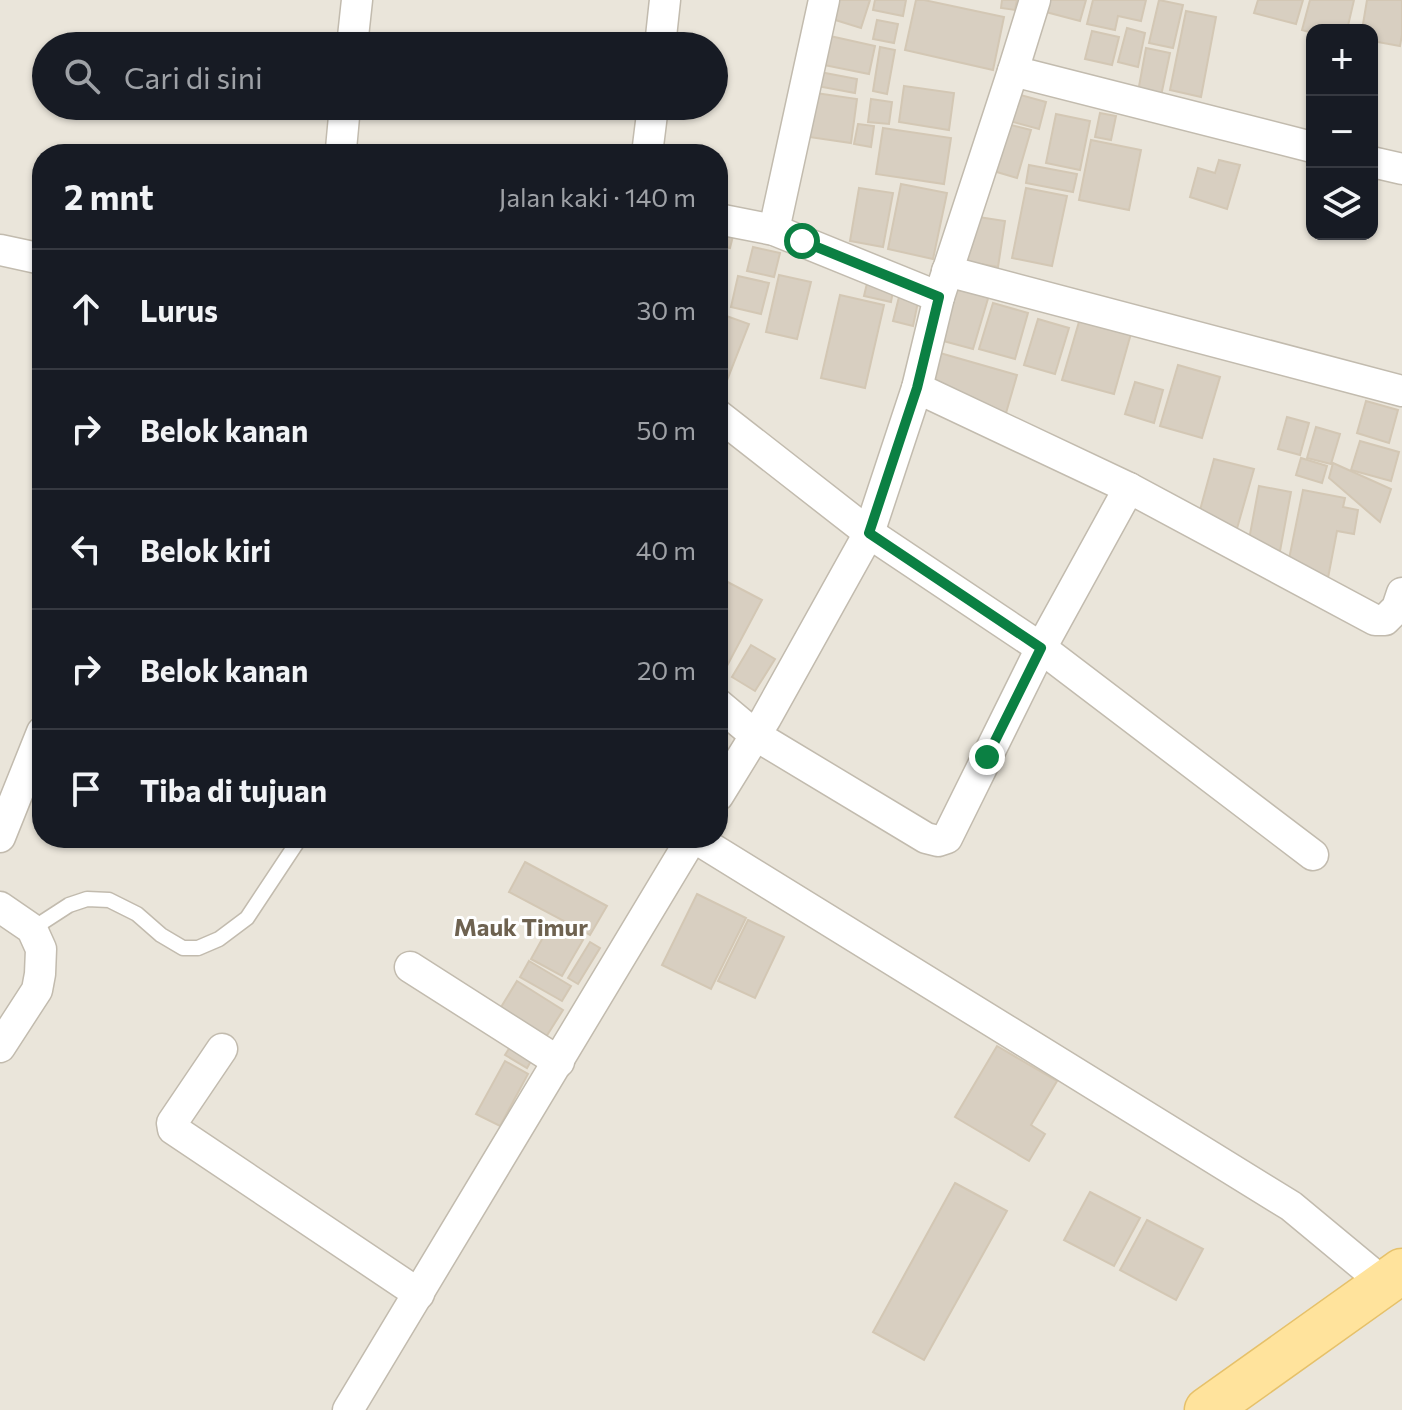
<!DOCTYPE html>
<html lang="id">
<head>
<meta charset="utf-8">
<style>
  body { margin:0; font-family:Commissioner,sans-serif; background:#242831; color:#f1f3f6 }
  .controls { position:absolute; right:24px; top:24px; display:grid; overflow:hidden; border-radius:16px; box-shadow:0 2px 6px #0004 }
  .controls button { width:72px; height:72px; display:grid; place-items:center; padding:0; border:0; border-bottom:2px solid #363941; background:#171b24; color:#f1f3f6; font:40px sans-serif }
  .stop { position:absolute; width:24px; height:24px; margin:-18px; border:6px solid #0b8043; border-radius:50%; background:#fff }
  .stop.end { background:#0b8043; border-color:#fff; box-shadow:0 2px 8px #0008 }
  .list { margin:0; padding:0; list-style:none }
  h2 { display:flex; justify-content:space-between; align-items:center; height:104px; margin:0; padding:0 32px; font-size:34px }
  h2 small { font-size:26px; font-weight:400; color:#9ea1a6 }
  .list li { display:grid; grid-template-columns:52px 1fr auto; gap:24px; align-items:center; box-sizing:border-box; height:120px; padding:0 32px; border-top:2px solid #363941 }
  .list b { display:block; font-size:30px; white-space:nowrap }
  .list em { font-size:26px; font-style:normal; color:#9ea1a6 }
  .icon { flex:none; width:44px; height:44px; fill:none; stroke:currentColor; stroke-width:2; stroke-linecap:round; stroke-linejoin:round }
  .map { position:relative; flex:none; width:1402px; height:1410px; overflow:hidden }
  .search { position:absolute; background:#171b24; box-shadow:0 2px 6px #0004; left:32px; top:32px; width:696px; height:88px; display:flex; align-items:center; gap:20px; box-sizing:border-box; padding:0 28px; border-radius:44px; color:#9ea1a6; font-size:30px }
  .panel { position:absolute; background:#171b24; box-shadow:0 2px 6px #0004; left:32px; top:144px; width:696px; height:704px; border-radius:32px }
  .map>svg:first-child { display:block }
</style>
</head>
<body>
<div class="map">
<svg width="1402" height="1410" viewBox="0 0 1402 1410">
  <rect width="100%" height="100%" fill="#f6f3ec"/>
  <!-- residential -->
  <path fill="#eae5da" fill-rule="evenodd" d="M0,0H1402V1410H0ZM1312,30H1372V234H1312ZM46,46H714V106H46ZM42,154H718V838H42Z"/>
  <!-- building -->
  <g fill="#d8cfc1" stroke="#d3c7b4" stroke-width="2">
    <path d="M834,0H870L861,28L829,18Z"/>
    <path d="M875,0H906L903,16L873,10Z"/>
    <path d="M916,0H924L1004,17L993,70L905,50Z"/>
    <path d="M1002,0H1017L1015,10L1001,8Z"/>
    <path d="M1045,0H1086L1080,21L1042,11Z"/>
    <path d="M1093,0H1146L1141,21L1118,16L1115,30L1087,24Z"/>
    <path d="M1159,0L1183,5L1173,48L1149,43Z"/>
    <path d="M1258,0H1303L1296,24L1254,13Z"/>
    <path d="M1310,0H1354L1347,30H1312V33L1302,30Z"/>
    <path d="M1367,0H1402V35L1400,46L1372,41V30H1362Z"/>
    <path d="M1186,11L1216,17L1201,97L1170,90Z"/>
    <path d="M877,20L898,24L894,43L873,39Z"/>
    <path d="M1127,28L1145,33L1138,67L1118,62Z"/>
    <path d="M1092,31L1119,37L1112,65L1085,59Z"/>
    <path d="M830,36L875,46L869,74L824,65Z"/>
    <path d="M880,47L895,50L887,94L873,91Z"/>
    <path d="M1146,48L1170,53L1161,96L1138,92Z"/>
    <path d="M820,72L857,79L855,93L817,86Z"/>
    <path d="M904,86L954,93L949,130L899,122Z"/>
    <path d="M816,93L857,99L851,143L809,137Z"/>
    <path d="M1013,93L1046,102L1039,129L1006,120Z"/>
    <path d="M871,99L892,102L889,124L868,122Z"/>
    <path d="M1100,113L1116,116L1111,140L1095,137Z"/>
    <path d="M1056,114L1090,121L1080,170L1046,163Z"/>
    <path d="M1003,123L1031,130L1017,178L990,170Z"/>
    <path d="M858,124L874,126L871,147L854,144Z"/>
    <path d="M883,128L951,138L944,184L876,174Z"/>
    <path d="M1091,140L1141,150L1129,210L1079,200Z"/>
    <path d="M1219,160L1240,165L1227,209L1190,197L1198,168L1215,173Z"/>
    <path d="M1029,165L1077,174L1073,192L1026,183Z"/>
    <path d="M901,184L947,193L933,259L888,249Z"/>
    <path d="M859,188L893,193L883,247L850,241Z"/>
    <path d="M1026,188L1067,196L1052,266L1012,258Z"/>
    <path d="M972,216L1005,221L998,267L964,261Z"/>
    <path d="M718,224L735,228L730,248L718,245Z"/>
    <path d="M753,247L780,253L774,277L747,271Z"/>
    <path d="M779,275L811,282L797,339L766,332Z"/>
    <path d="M738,276L769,283L761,314L731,307Z"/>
    <path d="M868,279L894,285L891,302L864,296Z"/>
    <path d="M953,281L990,292L973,349L936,339Z"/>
    <path d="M840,295L884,305L865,388L821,378Z"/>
    <path d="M899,297L918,302L913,326L893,321Z"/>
    <path d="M993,303L1028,313L1015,359L979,349Z"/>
    <path d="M718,313L749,324L724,388L718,385Z"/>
    <path d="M1081,315L1132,330L1114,394L1062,380Z"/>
    <path d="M1038,319L1069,328L1055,374L1024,365Z"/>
    <path d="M940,353L1017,375L1006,413L929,391Z"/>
    <path d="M1178,365L1220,377L1202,438L1160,426Z"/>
    <path d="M1135,382L1163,390L1154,423L1125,414Z"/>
    <path d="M1366,401L1398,410L1389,443L1357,433Z"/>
    <path d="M1287,417L1309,423L1300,455L1278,449Z"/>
    <path d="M1316,427L1340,434L1331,464L1307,458Z"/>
    <path d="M1360,441L1399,452L1391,481L1351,470Z"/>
    <path d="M1301,458L1327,466L1322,483L1296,475Z"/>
    <path d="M1214,459L1254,469L1236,532L1197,521Z"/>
    <path d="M1333,463L1391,489L1380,522L1329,478Z"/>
    <path d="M1259,486L1291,492L1280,551L1248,545Z"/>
    <path d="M1303,490L1345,498L1343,507L1358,510L1354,534L1337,531L1328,578L1287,569Z"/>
    <path d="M718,577L762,600L727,666L718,661Z"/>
    <path d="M751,645L775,659L755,691L732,677Z"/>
    <path d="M525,862L607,906L590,935L509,892Z"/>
    <path d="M697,894L746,918L711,989L662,965Z"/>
    <path d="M748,920L784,937L755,998L718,981Z"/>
    <path d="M551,923L583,940L562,976L531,959Z"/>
    <path d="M590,942L600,948L578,984L568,978Z"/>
    <path d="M529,961L571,986L562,1001L520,977Z"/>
    <path d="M517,981L563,1010L541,1045L495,1017Z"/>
    <path d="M514,1041L535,1054L527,1068L505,1055Z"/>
    <path d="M997,1046L1057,1081L1031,1125L1045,1134L1029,1161L955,1117Z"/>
    <path d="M505,1061L528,1074L500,1126L476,1114Z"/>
    <path d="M955,1183L1007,1211L924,1360L873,1332Z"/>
    <path d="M1090,1192L1140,1218L1114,1266L1064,1240Z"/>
    <path d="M1147,1220L1203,1249L1176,1300L1120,1270Z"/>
  </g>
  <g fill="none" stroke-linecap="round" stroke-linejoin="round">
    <defs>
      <path id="service" d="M32,929L69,905L87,899L109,900L137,914L161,935L183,948H198L219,939L247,918L300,838"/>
      <g id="minor">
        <path d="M352,46L357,0"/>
        <path d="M660,46L665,0"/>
        <path d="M1013,71L1312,147"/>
        <path d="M341,149L345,106"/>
        <path d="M647,154L653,106"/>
        <path d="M1372,162L1402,169"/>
        <path d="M718,219L774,230L939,297"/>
        <path d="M774,230L824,0"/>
        <path d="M0,250L42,259"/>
        <path d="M947,271L1402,391"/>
        <path d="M917,388L1129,488L1375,620H1385L1397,608L1402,593"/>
        <path d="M718,415L869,533L1041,648L1313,855"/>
        <path d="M718,704L755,735L926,838L938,841L947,838L1041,648L1129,488"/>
        <path d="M718,796L766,718L869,533L917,388L939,297L1013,71L1035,0"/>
        <path d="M0,837L42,732"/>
        <path d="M695,838L1291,1206L1385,1284"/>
        <path d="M0,907L32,929L41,949L40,974L37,990L0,1047"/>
        <path d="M410,967L559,1062"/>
        <path d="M222,1049L172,1123L173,1129L419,1294"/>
        <path d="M348,1410L692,838"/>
      </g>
      <path id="primary" d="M1207,1410L1402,1271"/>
    </defs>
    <!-- service casing -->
    <use href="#service" stroke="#c2bbae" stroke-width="17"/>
    <!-- minor casing -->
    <use href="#minor" stroke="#c2bbae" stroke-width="33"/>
    <!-- primary casing -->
    <use href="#primary" stroke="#e6c16a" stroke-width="47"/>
    <!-- service -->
    <use href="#service" stroke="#fff" stroke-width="14"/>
    <!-- minor -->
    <use href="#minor" stroke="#fff" stroke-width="30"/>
    <!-- primary -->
    <use href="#primary" stroke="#ffe39c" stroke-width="44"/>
  </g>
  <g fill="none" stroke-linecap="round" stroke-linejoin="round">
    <!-- route -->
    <path stroke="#0b8043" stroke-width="10" d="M802,241L939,297L917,388L869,533L1041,648L987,757"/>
  </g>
  <g text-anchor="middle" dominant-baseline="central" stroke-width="6" stroke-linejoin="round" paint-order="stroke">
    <!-- quarter labels -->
    <g font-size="24" font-weight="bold" fill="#6e6250" stroke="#fff">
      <text x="521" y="926">Mauk Timur</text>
    </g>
  </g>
</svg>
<div class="controls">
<button>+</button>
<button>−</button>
<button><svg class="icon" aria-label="layers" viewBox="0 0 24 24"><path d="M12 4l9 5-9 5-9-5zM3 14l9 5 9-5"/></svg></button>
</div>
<div class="stop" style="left:802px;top:241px"></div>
<div class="stop end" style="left:987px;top:757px"></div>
<div class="search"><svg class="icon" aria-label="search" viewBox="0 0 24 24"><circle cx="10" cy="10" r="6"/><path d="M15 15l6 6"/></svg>Cari di sini</div>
<section class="panel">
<h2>2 mnt<small>Jalan kaki · 140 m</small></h2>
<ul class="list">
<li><svg class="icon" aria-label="ahead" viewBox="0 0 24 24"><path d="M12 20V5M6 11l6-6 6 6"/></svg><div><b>Lurus</b></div><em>30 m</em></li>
<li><svg class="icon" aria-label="right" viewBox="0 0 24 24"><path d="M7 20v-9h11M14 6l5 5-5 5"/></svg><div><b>Belok kanan</b></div><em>50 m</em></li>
<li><svg class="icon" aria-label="left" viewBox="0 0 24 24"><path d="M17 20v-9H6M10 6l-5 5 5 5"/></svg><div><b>Belok kiri</b></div><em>40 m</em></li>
<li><svg class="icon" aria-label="right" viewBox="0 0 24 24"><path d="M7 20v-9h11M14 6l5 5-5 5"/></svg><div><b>Belok kanan</b></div><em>20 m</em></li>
<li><svg class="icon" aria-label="arrive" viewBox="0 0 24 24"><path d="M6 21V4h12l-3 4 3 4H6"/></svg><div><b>Tiba di tujuan</b></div></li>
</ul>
</section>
</div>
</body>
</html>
